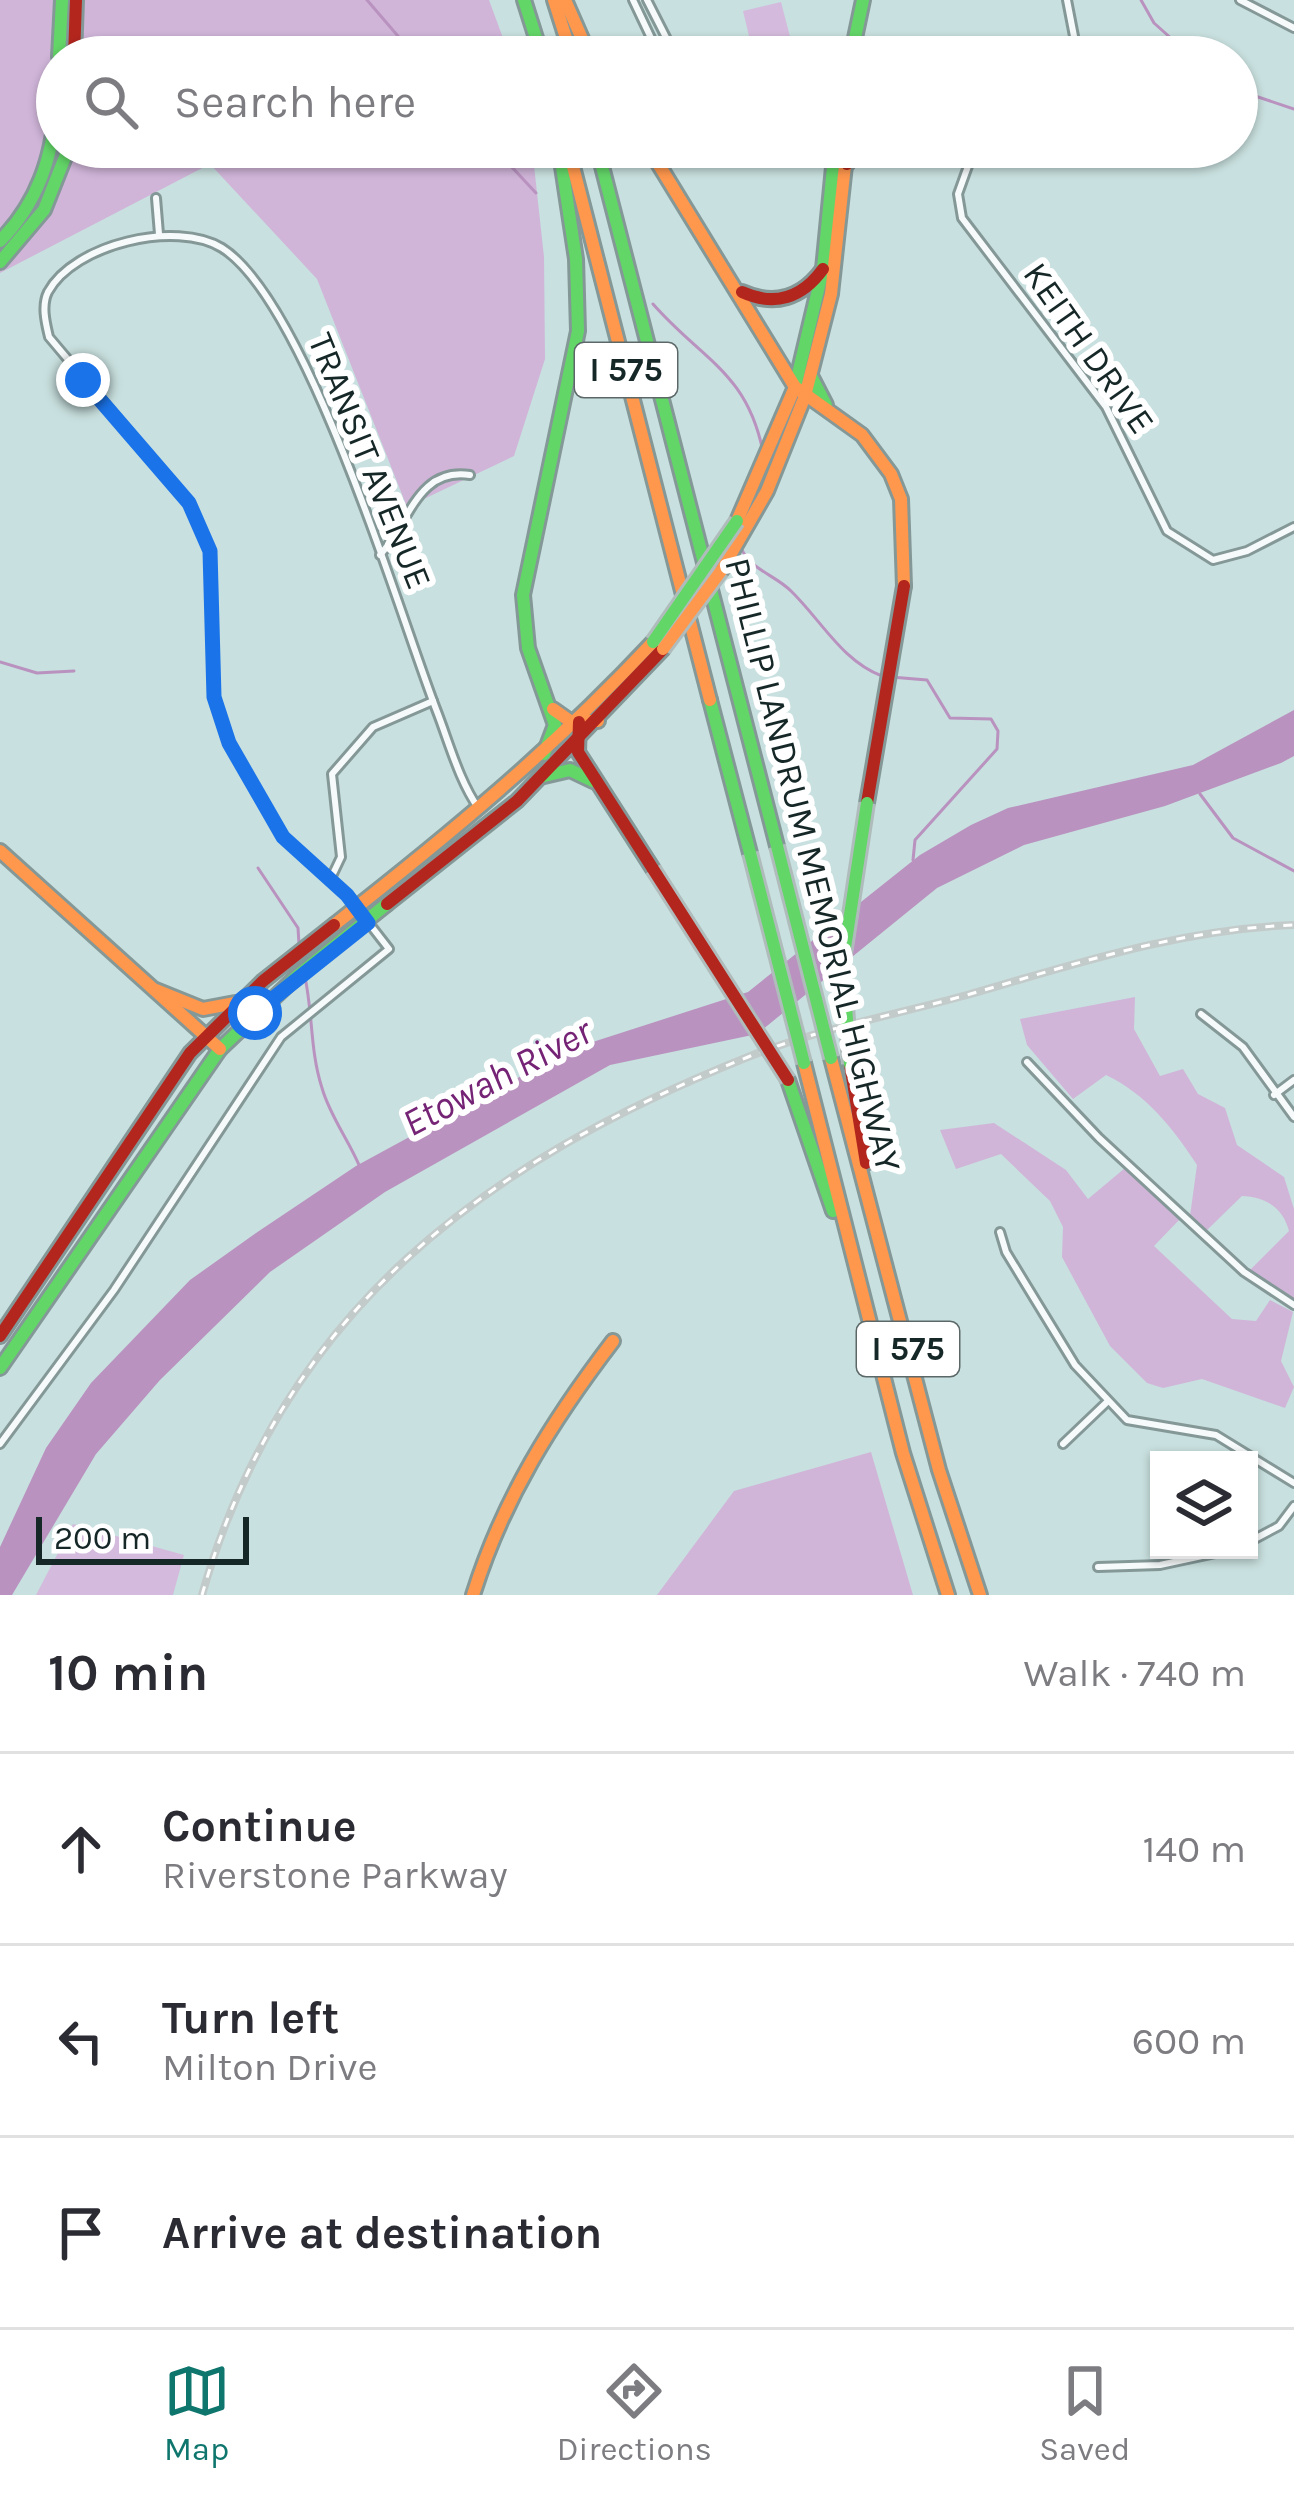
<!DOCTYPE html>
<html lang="en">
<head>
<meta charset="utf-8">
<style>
  body { margin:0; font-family:Karla,sans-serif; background:#f7f7f7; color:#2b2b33 }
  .controls { position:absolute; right:36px; bottom:36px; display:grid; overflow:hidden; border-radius:0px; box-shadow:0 3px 9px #0004 }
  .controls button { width:108px; height:108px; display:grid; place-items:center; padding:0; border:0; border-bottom:3px solid #e1e1e2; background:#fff; color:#2b2b33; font:60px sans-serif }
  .scale { position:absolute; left:36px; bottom:30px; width:213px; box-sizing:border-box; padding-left:12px; border:6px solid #162727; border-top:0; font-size:33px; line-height:42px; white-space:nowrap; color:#162727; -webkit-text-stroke:9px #fff; paint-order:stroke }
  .stop { position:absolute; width:36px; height:36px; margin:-27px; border:9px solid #1a73e8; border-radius:50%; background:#fff }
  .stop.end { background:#1a73e8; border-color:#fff; box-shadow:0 3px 12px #0008 }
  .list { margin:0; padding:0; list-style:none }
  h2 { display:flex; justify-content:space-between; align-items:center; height:156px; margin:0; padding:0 48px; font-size:51px }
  h2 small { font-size:39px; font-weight:400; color:#7c7c81 }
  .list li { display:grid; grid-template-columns:78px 1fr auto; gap:36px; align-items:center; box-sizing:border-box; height:192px; padding:0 48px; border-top:3px solid #e1e1e2 }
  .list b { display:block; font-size:45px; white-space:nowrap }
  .list p { margin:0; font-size:39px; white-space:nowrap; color:#7c7c81 }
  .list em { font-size:39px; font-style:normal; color:#7c7c81 }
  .icon { flex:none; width:66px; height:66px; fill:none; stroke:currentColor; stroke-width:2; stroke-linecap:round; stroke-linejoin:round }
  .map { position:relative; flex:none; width:1294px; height:1595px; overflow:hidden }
  .search { position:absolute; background:#fff; box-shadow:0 3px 9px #0004; left:36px; right:36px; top:36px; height:132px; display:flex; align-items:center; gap:30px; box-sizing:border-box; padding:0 42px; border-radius:66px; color:#7c7c81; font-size:45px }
  .sheet { height:732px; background:#fff }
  nav { display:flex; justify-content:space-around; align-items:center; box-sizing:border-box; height:168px; border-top:3px solid #e1e1e2; background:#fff; font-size:33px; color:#7c7c81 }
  nav a { display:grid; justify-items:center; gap:6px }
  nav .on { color:#0f766e }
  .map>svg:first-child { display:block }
</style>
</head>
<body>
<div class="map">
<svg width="1294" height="1595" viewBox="0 0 1294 1595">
  <rect width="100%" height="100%" fill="#c8e0df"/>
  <!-- green -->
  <g fill="#d4bbdd">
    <path d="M781,2L793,48L754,57L743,11Z"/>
    <path d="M73,1524L184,1555L173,1595H36Z"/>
  </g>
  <!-- forest -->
  <g fill="#d0b5d9">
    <path d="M0,0H489L510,57H57V147H532L544,257L545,359L514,456L407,507L317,279L210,164L0,273Z"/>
    <path d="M1135,997L1134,1029L1160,1076L1183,1069L1198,1094L1225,1108L1237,1145L1284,1177L1294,1209V1299L1249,1271L1289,1231C1283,1207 1265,1197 1242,1196L1206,1231L1190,1216L1197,1165C1173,1128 1146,1094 1106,1075L1073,1099L1027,1045L1020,1019Z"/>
    <path d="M994,1123L1066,1170L1088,1199L1125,1168L1180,1219L1154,1246L1232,1319L1256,1321L1270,1300L1293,1312L1281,1361L1294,1387L1285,1408L1202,1379L1163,1388L1147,1383L1110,1346L1062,1257L1063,1227L1050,1201L1001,1154L956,1169L940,1130Z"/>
    <path d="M871,1452L913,1595H657L734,1491Z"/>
  </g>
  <!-- water -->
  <path fill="#b992bf" d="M1294,710V756L1281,763L1165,806L1024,845L937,888L757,1034L610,1065L385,1192L270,1272L160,1380L96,1454L12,1595H0V1547L46,1448L91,1383L190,1280L256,1233L356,1166L571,1049L748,992L920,855L971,825L1008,808L1193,765Z"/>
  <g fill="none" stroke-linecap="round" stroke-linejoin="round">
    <!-- stream -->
    <g stroke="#b992bf" stroke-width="3">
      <path d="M367,0L416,57"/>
      <path d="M1141,0L1154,23L1192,57"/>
      <path d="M1237,90L1294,109"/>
      <path d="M493,147L536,193"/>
      <path d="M653,304C702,360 747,372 763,452"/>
      <path d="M733,515L744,492"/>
      <path d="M741,548C751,570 775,575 791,591C821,620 842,661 882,676"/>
      <path d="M0,662L37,673L74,671"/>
      <path d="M891,677L927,680L950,718L991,719L998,731L997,749L915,840L913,860"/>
      <path d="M1200,794L1233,838L1294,871"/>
      <path d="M258,868L298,928L299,944"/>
      <path d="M305,977C313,1015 310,1051 322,1088C330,1116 348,1139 359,1165"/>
    </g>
    <defs>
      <g id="street">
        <path d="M633,0L660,57"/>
        <path d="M647,0L676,57"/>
        <path d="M1067,0L1078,57"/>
        <path d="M1240,0L1294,28"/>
        <path d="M951,147L972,155L958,194L962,218L1106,407L1167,531L1213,560L1247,551L1294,527"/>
        <path d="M156,198L159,234"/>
        <path d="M380,555C409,524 417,467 470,475"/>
        <path d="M331,878L341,857L332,774L373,727L433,701"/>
        <path d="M1201,1014L1243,1047L1294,1117"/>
        <path d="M1027,1062L1099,1138L1244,1272L1294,1305"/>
        <path d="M1274,1095L1294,1080"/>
        <path d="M1000,1232L1006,1252L1075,1365L1127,1420L1216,1435L1294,1483"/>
        <path d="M0,1444L114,1290L281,1037L389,949L347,895L283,837L229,743L214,697L210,551L189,503L49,337C46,324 41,306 48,292C74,244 176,220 222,248C307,302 397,607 436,709C449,742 459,781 479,809"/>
        <path d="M1063,1444L1107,1402"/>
        <path d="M1249,1542L1279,1526L1294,1506"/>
        <path d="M1098,1567L1160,1565L1230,1550"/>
      </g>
      <g id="fast">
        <path d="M524,0L542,57"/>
        <path d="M59,57L62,0"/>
        <path d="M851,57L863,0"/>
        <path d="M597,147L777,846"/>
        <path d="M0,241C38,203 52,158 57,105"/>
        <path d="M0,262L44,210L69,147"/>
        <path d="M811,376L826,405"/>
        <path d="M795,387L823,269L835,147"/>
        <path d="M710,700L750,853"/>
        <path d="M544,754L555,725L528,648L523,595L578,331L576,259L559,147"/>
        <path d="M544,776L570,770L593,781"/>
        <path d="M788,1080L833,1211"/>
        <path d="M0,1368L220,1049L296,977L387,904"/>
      </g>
      <g id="slow">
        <path d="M554,0L572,57"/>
        <path d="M565,0L590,57"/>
        <path d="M568,147L710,700"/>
        <path d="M648,147L795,387L862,435L891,474L901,499L904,586"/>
        <path d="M805,396L831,294L847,147"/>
        <path d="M737,521L795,387"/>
        <path d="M721,571L767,491L805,396"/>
        <path d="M553,709L570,721H598"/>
        <path d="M0,851L220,1049"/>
        <path d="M334,925C449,835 553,749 653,642"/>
        <path d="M156,990L203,1009L235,1003"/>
        <path d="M831,1058L939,1470L980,1595"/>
        <path d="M804,1063L903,1453L948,1595"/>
        <path d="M473,1595C503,1499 552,1421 613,1341"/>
      </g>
      <g id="jam">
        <path d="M74,57L76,0"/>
        <path d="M847,164L861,147"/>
        <path d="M742,292C775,307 802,298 823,269"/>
        <path d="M579,722L578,752L653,869"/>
        <path d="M867,803L904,586"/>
        <path d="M387,904L517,801L663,649"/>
        <path d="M850,1064L866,1163"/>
        <path d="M0,1336L190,1053L263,981L334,925"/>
      </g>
    </defs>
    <!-- street casing -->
    <use href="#street" stroke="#859898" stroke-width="12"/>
    <!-- fast casing -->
    <use href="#fast" stroke="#859898" stroke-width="18"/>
    <!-- slow casing -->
    <use href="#slow" stroke="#859898" stroke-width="18"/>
    <!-- jam casing -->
    <use href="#jam" stroke="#859898" stroke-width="18"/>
    <!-- street -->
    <use href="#street" stroke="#f7fafa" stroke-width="6"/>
    <!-- fast -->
    <use href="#fast" stroke="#63d668" stroke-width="12"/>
    <!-- slow -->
    <use href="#slow" stroke="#ff974d" stroke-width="12"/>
    <!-- jam -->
    <use href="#jam" stroke="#b3261e" stroke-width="12"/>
    <defs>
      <path id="rail" d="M202,1595C282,1312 484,1162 748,1057C818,1029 894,1015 967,995C1075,964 1180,929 1294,925"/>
    </defs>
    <!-- rail casing -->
    <use href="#rail" stroke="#c3caca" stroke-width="8"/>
    <!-- rail -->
    <use href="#rail" stroke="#fff" stroke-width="3" stroke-dasharray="9" stroke-linecap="butt"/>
    <defs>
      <g id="fast-bridge">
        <path d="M653,642L737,521"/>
        <path d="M777,846L831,1058"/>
        <path d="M750,853L804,1063"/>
        <path d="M850,1064L843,961L867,803"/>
      </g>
      <path id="slow-bridge" d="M663,649L721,571"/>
      <path id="jam-bridge" d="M653,869L788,1080"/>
    </defs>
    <!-- fast-bridge casing -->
    <use href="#fast-bridge" stroke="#b0bcbc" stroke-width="18" stroke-linecap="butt"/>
    <!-- slow-bridge casing -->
    <use href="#slow-bridge" stroke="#b0bcbc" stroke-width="18" stroke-linecap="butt"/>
    <!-- jam-bridge casing -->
    <use href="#jam-bridge" stroke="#b0bcbc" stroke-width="18" stroke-linecap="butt"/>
    <!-- fast-bridge -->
    <use href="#fast-bridge" stroke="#63d668" stroke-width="12"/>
    <!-- slow-bridge -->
    <use href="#slow-bridge" stroke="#ff974d" stroke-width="12"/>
    <!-- jam-bridge -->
    <use href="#jam-bridge" stroke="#b3261e" stroke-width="12"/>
  </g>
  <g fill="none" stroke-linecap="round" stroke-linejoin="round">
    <!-- route -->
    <path stroke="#1a73e8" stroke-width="15" d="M83,380L189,503L210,551L214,697L229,743L283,837L347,895L368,923L255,1013"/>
  </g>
  <g text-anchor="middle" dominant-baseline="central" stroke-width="12" stroke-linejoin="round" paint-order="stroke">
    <!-- shield labels -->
    <g fill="#fff" stroke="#5c6868" stroke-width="3">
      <rect x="575" y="343" width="102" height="54" rx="9"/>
      <rect x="857" y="1322" width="102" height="54" rx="9"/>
    </g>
    <g font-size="33" font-weight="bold" fill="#162727">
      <text x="626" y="370">I 575</text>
      <text x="908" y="1349">I 575</text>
    </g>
    <!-- street labels -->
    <g font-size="36" fill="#162727" stroke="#fff">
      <text transform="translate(1089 348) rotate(55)">KEITH DRIVE</text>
      <text transform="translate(370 461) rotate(68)">TRANSIT AVENUE</text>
      <text transform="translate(813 865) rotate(76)">PHILLIP LANDRUM MEMORIAL HIGHWAY</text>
    </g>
    <!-- water labels -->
    <g font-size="39" font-style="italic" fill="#752375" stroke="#fff">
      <text transform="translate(497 1077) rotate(-28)">Etowah River</text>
    </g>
  </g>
</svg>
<div class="controls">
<button><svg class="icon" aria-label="layers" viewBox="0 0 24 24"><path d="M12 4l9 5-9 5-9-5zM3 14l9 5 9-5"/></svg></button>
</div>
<div class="scale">200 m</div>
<div class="stop" style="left:255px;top:1013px"></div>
<div class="stop end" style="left:83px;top:380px"></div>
<div class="search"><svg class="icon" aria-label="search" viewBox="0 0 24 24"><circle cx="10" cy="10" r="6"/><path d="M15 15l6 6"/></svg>Search here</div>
</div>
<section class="sheet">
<h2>10 min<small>Walk · 740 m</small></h2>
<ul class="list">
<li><svg class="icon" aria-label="ahead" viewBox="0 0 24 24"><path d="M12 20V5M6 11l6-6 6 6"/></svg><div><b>Continue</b><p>Riverstone Parkway</p></div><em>140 m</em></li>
<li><svg class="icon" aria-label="left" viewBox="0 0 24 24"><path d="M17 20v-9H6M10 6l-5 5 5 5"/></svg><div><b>Turn left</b><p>Milton Drive</p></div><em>600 m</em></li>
<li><svg class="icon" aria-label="arrive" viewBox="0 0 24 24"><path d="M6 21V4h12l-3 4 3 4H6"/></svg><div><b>Arrive at destination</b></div></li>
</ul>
</section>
<nav>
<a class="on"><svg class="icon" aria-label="map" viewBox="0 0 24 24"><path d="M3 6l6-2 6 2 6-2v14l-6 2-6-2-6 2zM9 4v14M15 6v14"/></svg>Map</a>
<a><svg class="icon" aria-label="directions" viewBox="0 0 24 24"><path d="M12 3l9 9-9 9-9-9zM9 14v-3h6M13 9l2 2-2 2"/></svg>Directions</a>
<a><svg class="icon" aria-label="saved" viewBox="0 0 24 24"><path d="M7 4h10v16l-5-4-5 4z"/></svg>Saved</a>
</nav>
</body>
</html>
